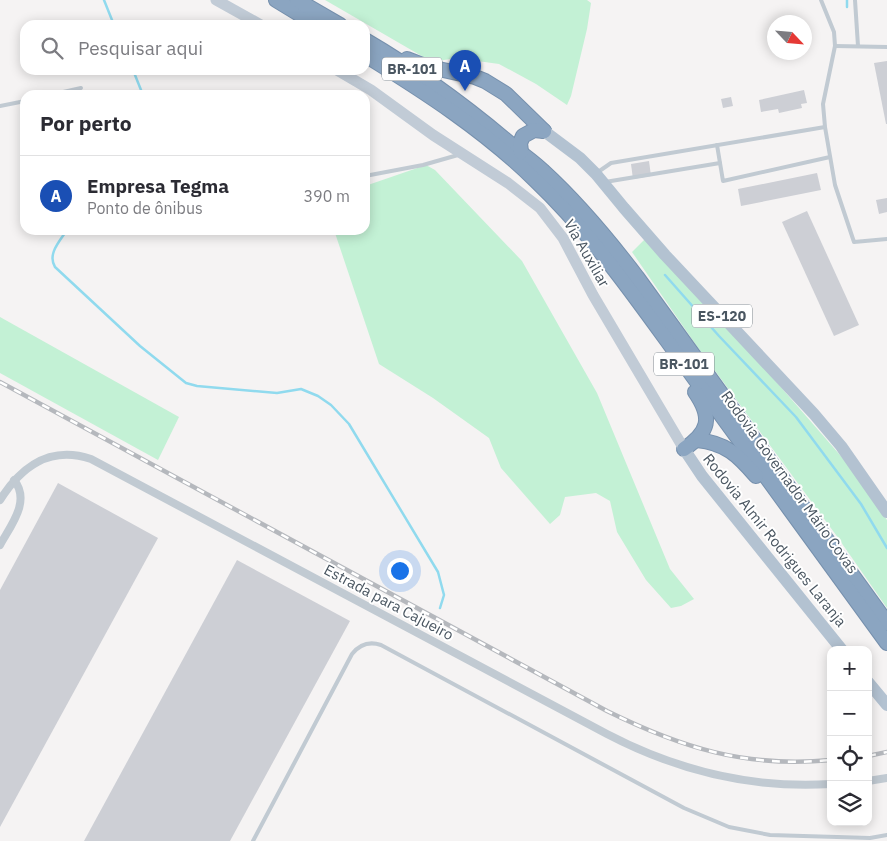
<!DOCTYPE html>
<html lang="pt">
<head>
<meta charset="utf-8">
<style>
  body { margin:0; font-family:"IBM Plex Sans",sans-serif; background:#f7f7f7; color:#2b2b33 }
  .controls { position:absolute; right:15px; bottom:15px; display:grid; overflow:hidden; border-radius:10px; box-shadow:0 2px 12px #0003 }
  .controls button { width:45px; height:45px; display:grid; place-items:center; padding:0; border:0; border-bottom:1px solid #e1e1e2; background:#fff; color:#2b2b33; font:25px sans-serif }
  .compass { position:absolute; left:767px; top:15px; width:45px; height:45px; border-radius:50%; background:#fff; box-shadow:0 2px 12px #0003; rotate:116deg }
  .you { position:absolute; left:399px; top:570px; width:18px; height:18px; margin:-12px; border:4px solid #fff; border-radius:50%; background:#1a73e8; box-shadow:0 0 0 8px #1a73e833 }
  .badge { display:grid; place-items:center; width:32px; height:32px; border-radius:50%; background:#0f766e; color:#fff; font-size:16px; font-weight:700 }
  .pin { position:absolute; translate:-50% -41px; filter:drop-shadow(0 1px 2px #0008) }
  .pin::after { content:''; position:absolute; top:26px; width:18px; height:15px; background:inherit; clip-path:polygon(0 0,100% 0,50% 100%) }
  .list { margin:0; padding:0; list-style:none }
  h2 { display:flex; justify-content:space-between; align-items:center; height:65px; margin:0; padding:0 20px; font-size:21px }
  h2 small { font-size:16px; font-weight:400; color:#7c7c81 }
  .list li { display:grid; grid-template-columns:32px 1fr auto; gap:15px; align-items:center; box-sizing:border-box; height:80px; padding:0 20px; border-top:1px solid #e1e1e2 }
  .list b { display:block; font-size:19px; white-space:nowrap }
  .list p { margin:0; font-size:16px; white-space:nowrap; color:#7c7c81 }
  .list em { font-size:16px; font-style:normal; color:#7c7c81 }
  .icon { flex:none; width:28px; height:28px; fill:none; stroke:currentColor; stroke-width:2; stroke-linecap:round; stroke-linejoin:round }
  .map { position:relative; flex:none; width:887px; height:841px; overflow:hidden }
  .search { position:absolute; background:#fff; box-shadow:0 2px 12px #0003; left:20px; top:20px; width:350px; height:55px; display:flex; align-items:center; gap:12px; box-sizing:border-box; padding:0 18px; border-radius:15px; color:#7c7c81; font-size:19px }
  .panel { position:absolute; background:#fff; box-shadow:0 2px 12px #0003; left:20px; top:90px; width:350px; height:145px; border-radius:15px }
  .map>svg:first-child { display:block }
</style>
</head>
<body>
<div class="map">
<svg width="887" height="841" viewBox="0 0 887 841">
  <rect width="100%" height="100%" fill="#f5f3f3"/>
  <!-- green -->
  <g fill="#c3f1d5">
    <path d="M325,0H587L591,3L587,29L571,96L567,105L536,84L499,64L456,58L432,62Z"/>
    <path d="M426,165L435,170L522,261L597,393L670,569L694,599L681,606L671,608L646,580L617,532L610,501L596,493L565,497L560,515L550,524L501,468L489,438L433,398L379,364L334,230H365V186Z"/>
    <path d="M645,239L672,262L853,470L887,520V608L836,535L696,345L632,252Z"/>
    <path d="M0,317L179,417L158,460L0,373Z"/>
  </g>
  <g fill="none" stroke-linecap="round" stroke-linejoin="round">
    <!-- stream -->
    <g stroke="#90daee" stroke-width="2.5">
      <path d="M104,0L114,25"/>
      <path d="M847,0V7"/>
      <path d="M133,70L143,95"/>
      <path d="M67,230C60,241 47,254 55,267L140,346L186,383L197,386L277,393L301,389L318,396L331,405L349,424L438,572L444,595L440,608"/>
      <path d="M665,275L719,336L796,417L861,504L887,548"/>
    </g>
  </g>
  <!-- building -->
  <g fill="#cdcfd5">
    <path d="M887,61V124H886L874,63Z"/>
    <path d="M804,90L807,103L801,104L802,108L779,113L778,109L761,112L759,100Z"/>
    <path d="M731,97L733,106L723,108L721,99Z"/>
    <path d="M649,161L651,176L633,179L631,164Z"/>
    <path d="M817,173L821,190L741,206L738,189Z"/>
    <path d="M887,198V212L879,214L876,200Z"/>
    <path d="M807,211L859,325L834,336L782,222Z"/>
    <path d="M58,483L158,538L0,827V590Z"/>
    <path d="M237,560L350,621L230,841H84Z"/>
  </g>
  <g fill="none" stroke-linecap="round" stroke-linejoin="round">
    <defs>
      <g id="highway">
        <path d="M276,0L317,25"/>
        <path d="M297,0L340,25"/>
        <path d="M365,40C418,71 467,107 514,147C523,155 534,162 543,171C578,203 608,239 637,277L887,623"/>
        <path d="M365,55C425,92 484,130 535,180C596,238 642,307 692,375C757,464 822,554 887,643"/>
        <path d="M407,59L425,66L475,77L485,81L506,94L544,131"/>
        <path d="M521,152L520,143L523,136L534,130L544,131"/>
        <path d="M697,440C726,443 738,455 756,476"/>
        <path d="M684,449C709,432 713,418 695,392"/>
      </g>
    </defs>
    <!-- highway casing -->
    <use href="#highway" stroke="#7690ad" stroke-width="16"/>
    <!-- lane -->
    <g stroke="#c1cad2" stroke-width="4">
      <path d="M821,0L834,32L835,46L823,104L825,127L835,185L854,242L887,239"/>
      <path d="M855,0L858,46"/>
      <path d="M835,46L887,47"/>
      <path d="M50,95L81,88"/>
      <path d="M0,106L25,101"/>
      <path d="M717,145L723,181L830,157"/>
      <path d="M598,172L611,163L825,127"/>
      <path d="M365,176L423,165L458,155"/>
      <path d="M605,182L720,163"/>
      <path d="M253,841L352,654C360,644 369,641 381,645L684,808L729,827L770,835L870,838L887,835"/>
    </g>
    <!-- street -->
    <g stroke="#c1cad2" stroke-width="8">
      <path d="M0,500C21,467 49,445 91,459L607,734C676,770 752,789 831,784"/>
      <path d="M0,545C11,525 31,501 14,480"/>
      <path d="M868,781L887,778"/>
    </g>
    <!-- secondary -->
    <g stroke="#c1cbd6" stroke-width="11">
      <path d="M216,0L261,25"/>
      <path d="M337,70L371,90L433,135L508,183L540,208L563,238L593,295L684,449"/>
    </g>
    <!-- primary -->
    <g stroke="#b3c2d1" stroke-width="12">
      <path d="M544,131L580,158L596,174L624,208L665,255L814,414L841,446L887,512"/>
      <path d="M684,449L702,476L842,650"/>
      <path d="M868,682L887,705"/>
    </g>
    <!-- highway -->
    <use href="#highway" stroke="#8ba5c1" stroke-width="14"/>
    <defs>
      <g id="rail">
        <path d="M0,382L607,711C682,748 746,768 831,760"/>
        <path d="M868,756L887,752"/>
      </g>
    </defs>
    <!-- rail casing -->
    <use href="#rail" stroke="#b5b8bd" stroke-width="4.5"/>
    <!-- rail -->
    <use href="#rail" stroke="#fff" stroke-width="2.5" stroke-dasharray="8" stroke-linecap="butt"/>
  </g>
  <g text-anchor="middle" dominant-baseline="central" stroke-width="4" stroke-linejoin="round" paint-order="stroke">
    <!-- shield labels -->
    <g fill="#fff" stroke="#808990" stroke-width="1">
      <rect x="382" y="57.5" width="60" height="23" rx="4"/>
      <rect x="692" y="304.5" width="60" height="23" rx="4"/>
      <rect x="654" y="352.5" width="60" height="23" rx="4"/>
    </g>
    <g font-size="14" font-weight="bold" fill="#4a5661">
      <text x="412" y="69">BR-101</text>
      <text x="722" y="316">ES-120</text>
      <text x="684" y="364">BR-101</text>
    </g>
    <!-- street labels -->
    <g font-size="15" fill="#4a5661" stroke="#fff">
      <text transform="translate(587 253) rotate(60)">Via Auxiliar</text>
      <text transform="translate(790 482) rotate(54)">Rodovia Governador Mário Covas</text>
      <text transform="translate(775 540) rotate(51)">Rodovia Almir Rodrigues Laranja</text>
      <text transform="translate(389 602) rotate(28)">Estrada para Cajueiro</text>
    </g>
  </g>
</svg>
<div class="controls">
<button>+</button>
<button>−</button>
<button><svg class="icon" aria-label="locate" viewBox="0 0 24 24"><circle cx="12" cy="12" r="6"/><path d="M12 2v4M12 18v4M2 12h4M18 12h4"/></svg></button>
<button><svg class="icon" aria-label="layers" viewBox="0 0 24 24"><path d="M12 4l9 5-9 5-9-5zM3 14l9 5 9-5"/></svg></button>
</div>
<svg class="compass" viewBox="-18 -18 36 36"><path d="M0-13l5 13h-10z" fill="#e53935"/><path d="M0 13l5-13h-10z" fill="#7c7c81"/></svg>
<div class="you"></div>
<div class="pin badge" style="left:465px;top:91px;background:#1a4fb4">A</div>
<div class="search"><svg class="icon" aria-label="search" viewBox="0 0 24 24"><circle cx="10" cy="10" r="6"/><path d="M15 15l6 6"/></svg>Pesquisar aqui</div>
<section class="panel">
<h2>Por perto<small></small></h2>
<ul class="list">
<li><span class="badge" style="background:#1a4fb4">A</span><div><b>Empresa Tegma</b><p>Ponto de ônibus</p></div><em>390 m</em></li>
</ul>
</section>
</div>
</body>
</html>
